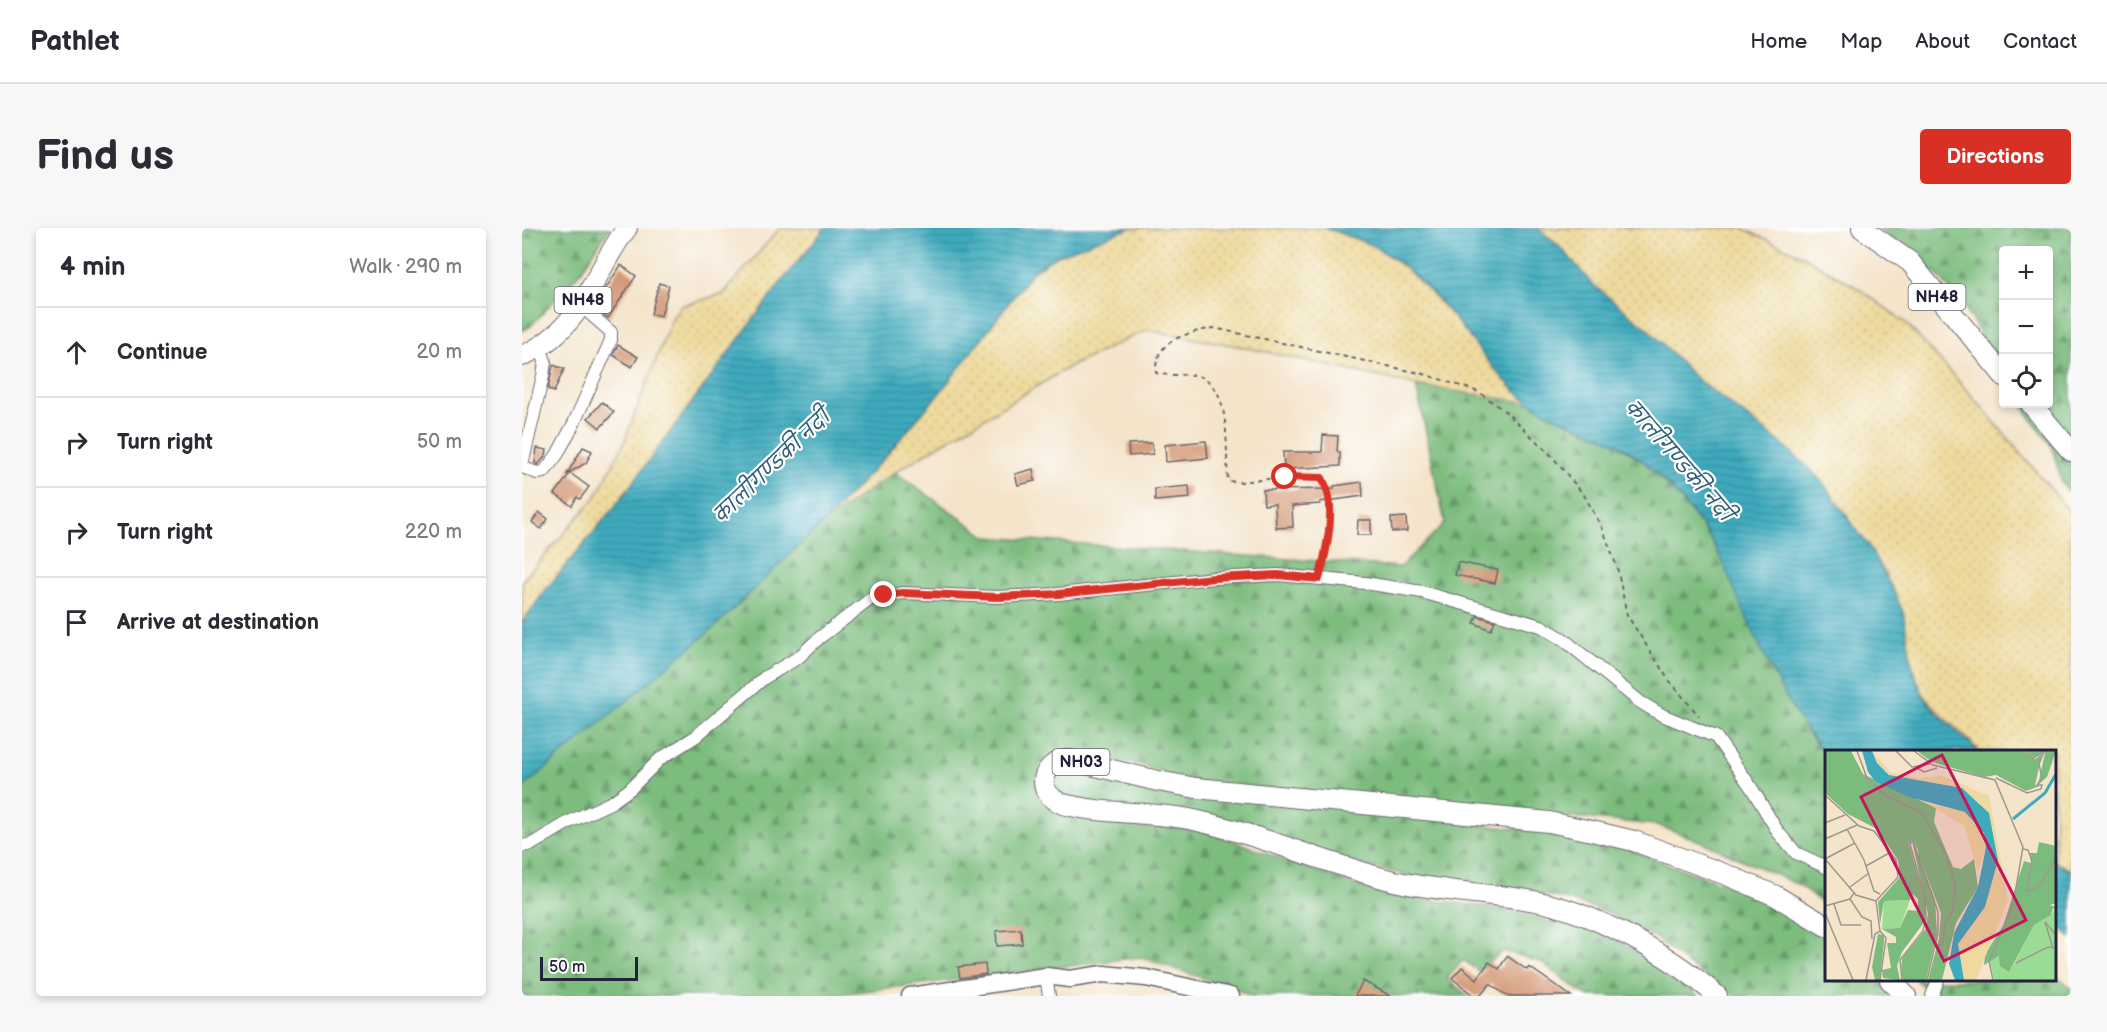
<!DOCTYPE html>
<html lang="en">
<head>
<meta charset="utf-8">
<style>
  body { margin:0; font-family:"Balsamiq Sans","Playpen Sans Deva",sans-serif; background:#f7f7f7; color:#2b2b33 }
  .controls { position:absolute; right:18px; top:18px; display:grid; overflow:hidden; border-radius:6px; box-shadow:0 3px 9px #0003 }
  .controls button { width:54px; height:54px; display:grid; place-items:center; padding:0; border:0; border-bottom:2px solid #e1e1e2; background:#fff; color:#2b2b33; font:30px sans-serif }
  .scale { position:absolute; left:18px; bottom:15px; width:98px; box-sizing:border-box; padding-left:6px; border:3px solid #22223b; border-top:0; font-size:16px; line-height:21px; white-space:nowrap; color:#22223b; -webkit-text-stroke:4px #fff; paint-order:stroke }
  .stop { position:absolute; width:18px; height:18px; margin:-14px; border:4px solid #d93025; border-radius:50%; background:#fff }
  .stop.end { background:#d93025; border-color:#fff; box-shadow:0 2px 6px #0008 }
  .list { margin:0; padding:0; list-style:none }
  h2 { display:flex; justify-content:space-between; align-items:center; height:78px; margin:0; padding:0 24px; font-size:26px }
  h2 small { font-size:20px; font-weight:400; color:#7c7c81 }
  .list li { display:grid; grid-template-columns:39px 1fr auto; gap:18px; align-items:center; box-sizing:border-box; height:90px; padding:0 24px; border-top:2px solid #e1e1e2 }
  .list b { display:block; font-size:22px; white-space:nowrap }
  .list em { font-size:20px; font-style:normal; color:#7c7c81 }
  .icon { flex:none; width:33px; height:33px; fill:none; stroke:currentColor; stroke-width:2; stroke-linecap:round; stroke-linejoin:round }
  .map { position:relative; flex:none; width:1549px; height:768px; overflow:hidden; border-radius:6px }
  header { display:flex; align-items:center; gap:36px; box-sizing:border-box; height:84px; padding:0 30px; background:#fff; border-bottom:2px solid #e1e1e2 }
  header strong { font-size:28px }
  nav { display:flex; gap:33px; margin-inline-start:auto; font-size:21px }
  .intro { display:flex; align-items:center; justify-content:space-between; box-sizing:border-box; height:144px; padding:0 36px }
  h1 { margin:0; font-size:42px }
  .button { padding:15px 27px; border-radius:6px; background:#d93025; color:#fff; font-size:21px; font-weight:700 }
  main { display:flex; gap:36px; padding:0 36px }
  aside { flex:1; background:#fff; border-radius:6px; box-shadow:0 3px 9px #0003 }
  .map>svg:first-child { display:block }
</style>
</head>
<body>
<header>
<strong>Pathlet</strong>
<nav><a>Home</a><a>Map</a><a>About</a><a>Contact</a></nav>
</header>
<div class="intro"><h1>Find us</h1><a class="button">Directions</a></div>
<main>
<aside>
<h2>4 min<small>Walk · 290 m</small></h2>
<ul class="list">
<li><svg class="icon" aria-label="ahead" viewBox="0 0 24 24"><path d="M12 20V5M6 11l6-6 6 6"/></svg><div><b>Continue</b></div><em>20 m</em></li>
<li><svg class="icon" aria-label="right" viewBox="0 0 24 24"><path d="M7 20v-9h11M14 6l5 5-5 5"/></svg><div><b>Turn right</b></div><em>50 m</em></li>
<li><svg class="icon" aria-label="right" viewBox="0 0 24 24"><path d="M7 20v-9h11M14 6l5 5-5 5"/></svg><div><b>Turn right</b></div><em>220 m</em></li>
<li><svg class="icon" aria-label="arrive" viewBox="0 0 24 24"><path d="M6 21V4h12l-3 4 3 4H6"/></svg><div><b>Arrive at destination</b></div></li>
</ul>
</aside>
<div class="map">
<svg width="1549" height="768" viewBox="0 0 1549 768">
  <defs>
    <pattern id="forest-firs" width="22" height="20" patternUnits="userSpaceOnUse" patternTransform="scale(1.5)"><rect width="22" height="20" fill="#7bbc7d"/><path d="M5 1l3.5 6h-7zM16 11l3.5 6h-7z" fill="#649868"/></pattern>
    <pattern id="sand-dots" width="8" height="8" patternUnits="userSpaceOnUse" patternTransform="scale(1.5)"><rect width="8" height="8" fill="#eeda9e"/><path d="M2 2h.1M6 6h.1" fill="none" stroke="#ccbb89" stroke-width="1.8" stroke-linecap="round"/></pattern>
    <pattern id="water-rules" width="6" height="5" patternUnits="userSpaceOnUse" patternTransform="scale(1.5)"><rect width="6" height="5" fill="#3eabbd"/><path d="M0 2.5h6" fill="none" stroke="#348b9b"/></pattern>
  </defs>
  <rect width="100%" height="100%" fill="#fff"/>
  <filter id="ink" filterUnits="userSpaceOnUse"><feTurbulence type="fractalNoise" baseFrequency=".0167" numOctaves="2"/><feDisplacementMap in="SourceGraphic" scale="12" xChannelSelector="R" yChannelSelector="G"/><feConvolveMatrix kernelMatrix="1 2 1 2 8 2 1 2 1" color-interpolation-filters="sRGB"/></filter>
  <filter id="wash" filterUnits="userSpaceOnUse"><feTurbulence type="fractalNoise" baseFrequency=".008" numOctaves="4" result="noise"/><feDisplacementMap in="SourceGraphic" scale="24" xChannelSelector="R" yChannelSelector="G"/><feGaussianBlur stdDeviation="1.35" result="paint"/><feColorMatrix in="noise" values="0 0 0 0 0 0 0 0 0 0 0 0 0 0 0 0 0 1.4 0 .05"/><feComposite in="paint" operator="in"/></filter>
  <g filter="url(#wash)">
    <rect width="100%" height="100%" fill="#f4e4ca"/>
    <!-- forest -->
    <g fill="url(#forest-firs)" stroke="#4e6f5c" stroke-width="1.5">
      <path d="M0,0H88L59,43L8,99L0,103Z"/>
      <path d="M1357,0H1549V266L1540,256L1530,219L1499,176H1526V22H1482L1481,146L1441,76L1417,49Z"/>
      <path d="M894,157L1009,175L1052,197L1090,213L1122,234L1153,265L1181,299L1201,333L1218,373L1285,505L1304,528V678L1277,657L1173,611L1135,597L667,553L616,536L542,523L519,536L513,561L534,585L594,592L624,600H667L694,606L773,636L860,666L990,682L1027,694L1059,695L1095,712L1169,761L1176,768H1065L1019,734L981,723L956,743L941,732L925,751L946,768H728L719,763L618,729L302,768H0V560L187,404L302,294L373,244L465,309L878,339L923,295Z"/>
      <path d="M535,540L985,600L1055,604L1087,613L1156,640L1226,663L1304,709V752H1357L1373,768H1213L1164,735L1132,709L1087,685L1050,673L1004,663L902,651L585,580L535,567L529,548Z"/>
      <path d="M1533,747L1549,759V768H1411L1394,752H1532Z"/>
    </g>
    <!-- sand -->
    <g fill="url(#sand-dots)" stroke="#887e6c" stroke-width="1.5">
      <path d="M258,0H303C230,90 166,186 94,277C63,316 29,353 0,395V353L73,270L100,219L150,90L158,78L201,66Z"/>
      <path d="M608,0H803L852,18L882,39L907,63L933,91L982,150L1009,175L894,157L721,119L624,102L547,139L373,244L302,294L362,230L420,162L512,42L536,27Z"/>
      <path d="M1016,0H1220L1279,27L1334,59L1383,94L1458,177L1549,285V643L1533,634L1532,524L1456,523C1437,497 1411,487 1395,455L1362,343L1302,256L1285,238L1254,211L1175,151L1125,100L1070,56L1042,23Z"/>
    </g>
    <!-- water -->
    <g fill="url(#water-rules)" stroke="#30667c" stroke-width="1.5">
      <path d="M303,0H608L536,27L512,42L420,162L362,230L302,294L187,404L0,560V395L22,364L94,277L256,58Z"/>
      <path d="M803,0H1016L1042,23L1070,56L1125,100L1175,151L1254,211L1285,238L1302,256L1348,320L1373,365L1381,384L1391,441L1401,467L1415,485L1456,523L1304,524V528C1267,484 1242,428 1218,375C1207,348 1197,322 1180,298C1156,265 1125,230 1088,212C1062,200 1034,191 1010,176C979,155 957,120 934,92C912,65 884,37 854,19C839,11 820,6 803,0Z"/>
      <path d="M1533,634L1549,643V710L1533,695Z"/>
    </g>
    <g id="blocks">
      <!-- building -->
      <g fill="#d39773">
        <path d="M99,37L114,48L86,90L72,78Z"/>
        <path d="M137,55L147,58L139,88L129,86Z"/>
        <path d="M96,117L116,129L110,139L91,127Z"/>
        <path d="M31,137L42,141L32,164L26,161Z"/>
        <path d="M80,174L92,184L78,200L66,190Z"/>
        <path d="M801,207L816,208L815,224H818V238L762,241L761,224H800Z"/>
        <path d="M684,213L686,230L644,234L643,217Z"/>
        <path d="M630,215L631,226L607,228L606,216Z"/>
        <path d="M61,219L70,223L64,235L45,246Z"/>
        <path d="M15,220L25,222L24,227L16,237L13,235Z"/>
        <path d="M511,241L513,253L496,257L493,246Z"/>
        <path d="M48,245L67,259L58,271L55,269L50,278L33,266Z"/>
        <path d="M840,254L841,268L798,274V276L770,278L771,299L754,300L753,276L742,277L741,262L812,261V258Z"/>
        <path d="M667,258L668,270L633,273V261Z"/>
        <path d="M17,284L26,291L19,301L10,294Z"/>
        <path d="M884,289L885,303L870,304L869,290Z"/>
        <path d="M836,292H849V307H835Z"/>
        <path d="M936,334L976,342L973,355L933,347Z"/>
        <path d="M955,388L973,393L969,402L952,395Z"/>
        <path d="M499,701L500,716L475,718L474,703Z"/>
        <path d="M985,728L1005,742L1007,739L1049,768H985L968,756L958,768H952L930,750L940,739L955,751L967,734L977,741Z"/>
        <path d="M463,736L464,746L438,750L436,739Z"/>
        <path d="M841,753L869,768H833Z"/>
      </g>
    </g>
  </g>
  <g filter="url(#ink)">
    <use href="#blocks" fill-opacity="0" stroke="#6c666d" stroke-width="1.5"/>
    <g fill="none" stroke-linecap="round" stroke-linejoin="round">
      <defs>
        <g id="minor">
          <path d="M0,237L21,148L23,133L18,119"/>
          <path d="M0,239L15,245L22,244L35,227L52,195L89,112V104L58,77"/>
          <path d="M0,618L10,616L47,594L90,574L108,561L138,531L173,509L242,450L277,429L297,410L350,370L381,365L475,369L536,366L692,350L756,347L843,355L900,364L1019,398L1041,411L1118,474L1140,487L1194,509L1229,559L1256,604L1274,625L1304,639"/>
          <path d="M524,748L527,768"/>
          <path d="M1410,768L1416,752"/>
        </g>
        <path id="secondary" d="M388,768L524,748L548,751L581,746L624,750L709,768"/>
        <g id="primary">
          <path d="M1368,752L1384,768"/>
          <path d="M1195,768C1148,726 1069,682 1007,672C962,665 916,663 872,653C804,636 740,607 672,592C629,583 584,587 541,576C534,573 526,568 523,560C518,543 534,531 548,532L636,553L674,560L1027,594L1070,603L1112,613L1205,647L1254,668L1304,698"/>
        </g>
        <g id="trunk">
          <path d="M1340,0L1388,34L1482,148"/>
          <path d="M0,128C13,122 25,115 35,105C67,77 79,33 105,0"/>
          <path d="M1509,176L1549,223"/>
        </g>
      </defs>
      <!-- minor casing -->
      <use href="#minor" stroke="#6c666d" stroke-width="14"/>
      <!-- secondary casing -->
      <use href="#secondary" stroke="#6c666d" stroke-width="19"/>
      <!-- primary casing -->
      <use href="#primary" stroke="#6c666d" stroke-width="22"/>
      <!-- trunk casing -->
      <use href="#trunk" stroke="#6c666d" stroke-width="22"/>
      <!-- path -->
      <path stroke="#6c666d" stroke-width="2" stroke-dasharray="4.5 4.5" stroke-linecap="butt" d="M800,340L807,289V268L800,250L763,249L719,254L706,253C703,226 711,156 676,148C662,145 649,149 634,145C632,111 665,105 692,100L902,146L957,164L985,185L1029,227L1062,267L1080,299L1095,339L1105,387L1146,451L1177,488"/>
      <!-- minor -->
      <use href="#minor" stroke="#fff" stroke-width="12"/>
      <!-- secondary -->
      <use href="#secondary" stroke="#fff" stroke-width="16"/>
      <!-- primary -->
      <use href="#primary" stroke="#fff" stroke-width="20"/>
      <!-- trunk -->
      <use href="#trunk" stroke="#fff" stroke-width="20"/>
    </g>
  </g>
  <g fill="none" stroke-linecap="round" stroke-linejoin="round" filter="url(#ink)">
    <!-- route -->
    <path stroke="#d93025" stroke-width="8" d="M362,367L381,365L475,369L536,366L692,350L756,347L797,351C803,329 811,292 807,269C806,263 803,256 800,250L763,249"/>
  </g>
  <g text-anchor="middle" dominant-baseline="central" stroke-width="4.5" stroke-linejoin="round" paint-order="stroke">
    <!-- shield labels -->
    <g fill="#fff" stroke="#646476" stroke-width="1.5">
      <rect x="1386.5" y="56" width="57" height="26" rx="4.5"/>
      <rect x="32.5" y="59" width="57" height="26" rx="4.5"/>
      <rect x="530.5" y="521" width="57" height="26" rx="4.5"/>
    </g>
    <g font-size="16" font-weight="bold" fill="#22223b">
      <text x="1415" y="69">NH48</text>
      <text x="61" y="72">NH48</text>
      <text x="559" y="534">NH03</text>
    </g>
    <!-- water labels -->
    <g font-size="20" font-style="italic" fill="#2f6076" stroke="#fff">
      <text transform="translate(1156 233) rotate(49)">कालीगण्डकी नदी</text>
      <text transform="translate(250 239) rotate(-44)">कालीगण्डकी नदी</text>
    </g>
  </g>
  <!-- overview -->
  <g transform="translate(1303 522)">
    <rect width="231" height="231" fill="#f4e4ca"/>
    <path d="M85,150L75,178L57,179L59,151ZM230,158L231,230H169L165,211L175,206L176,217L186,219L209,175L226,165Z" fill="#9adc93"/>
    <path d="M0,1H26L38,24L111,58L109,72L128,117L136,119L149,109L153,137L131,173L117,230H103L114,188L116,163L94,106L110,150L112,184L101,230H78L76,225L77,208L100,180L103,164L87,91L94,106L93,100L88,90L84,94L101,155L100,171L77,202L72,216L75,230L58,228L57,220L66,218L62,193H71V187L57,179L75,178L83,160L93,161V149L88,144L85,150L59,151L55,174L53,152L75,127L73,110L52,79L23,64L0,43ZM92,1H199L210,9L217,4L210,35L215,36L201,41L171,25L159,27L107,12ZM202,1H231L222,27L213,35L220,3L208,7ZM214,92L231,96V153L225,155L231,157V160L228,158L226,165L209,175L184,222L175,216L174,206L159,215L160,204L178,176L199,111L206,113L205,103H212ZM53,184L59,185V191L55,230H50L47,217Z" fill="#7bbc7d"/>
    <path d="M47,1L65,22L92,28L117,26L164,46L183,150L151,230H139L133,194L160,157L173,106L168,79L155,53L140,41L65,25L52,13ZM102,53L140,62L155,76L161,97L153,122L140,77Z" fill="#eeda9e"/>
    <path d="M37,1H47L52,13L64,25L137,38L164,63L173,110L160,157L133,194L139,230H130L124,214L129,183L153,137L161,97L159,83L140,62L84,47L50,31L43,22Z" fill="#3eabbd"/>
    <path fill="none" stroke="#3eabbd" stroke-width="3" d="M188,69L220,43L231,24"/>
    <path fill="none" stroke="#a09691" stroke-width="1.5" d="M32,1L42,28L61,46L97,63L121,104L130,135L128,160L120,174L117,194L111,197M71,1L87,17L105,14M89,1L108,15L170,30L198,97L188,155L164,211L168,230M92,18L99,22L112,18M171,28L202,43L216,39L217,35H212L217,28L214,14L219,2L208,8L201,1M0,45L34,76L49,81L71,110L73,127L51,151L55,181M0,73L20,65M22,79L39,110L49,141L55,144M0,89L32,75M198,99L203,100L207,111L202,142L215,135L231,108M0,109L31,145L51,151M0,109L30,93M41,116L66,102M25,137L44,123M25,149L37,167L46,171L47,189M9,154L16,175H36M0,156L25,149L29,143M0,163L28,230M191,213L223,197L228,198L220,172L231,185M41,230L50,184L55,181L61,188L55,230M77,230L75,210L98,181L101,168L100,149L85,94L88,91L113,162V183L102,230"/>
    <path fill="#c2185b" fill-opacity="0.15" stroke="#c2185b" stroke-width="3" d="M117,5L201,170L119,211L36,47Z"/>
    <rect width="231" height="231" fill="none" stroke="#22223b" stroke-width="3"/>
  </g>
</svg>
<div class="controls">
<button>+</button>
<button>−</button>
<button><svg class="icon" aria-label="locate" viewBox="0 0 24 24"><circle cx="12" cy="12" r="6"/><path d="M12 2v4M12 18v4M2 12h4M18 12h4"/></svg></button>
</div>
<div class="scale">50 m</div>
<div class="stop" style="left:763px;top:249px"></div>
<div class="stop end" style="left:362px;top:367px"></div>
</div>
</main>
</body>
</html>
